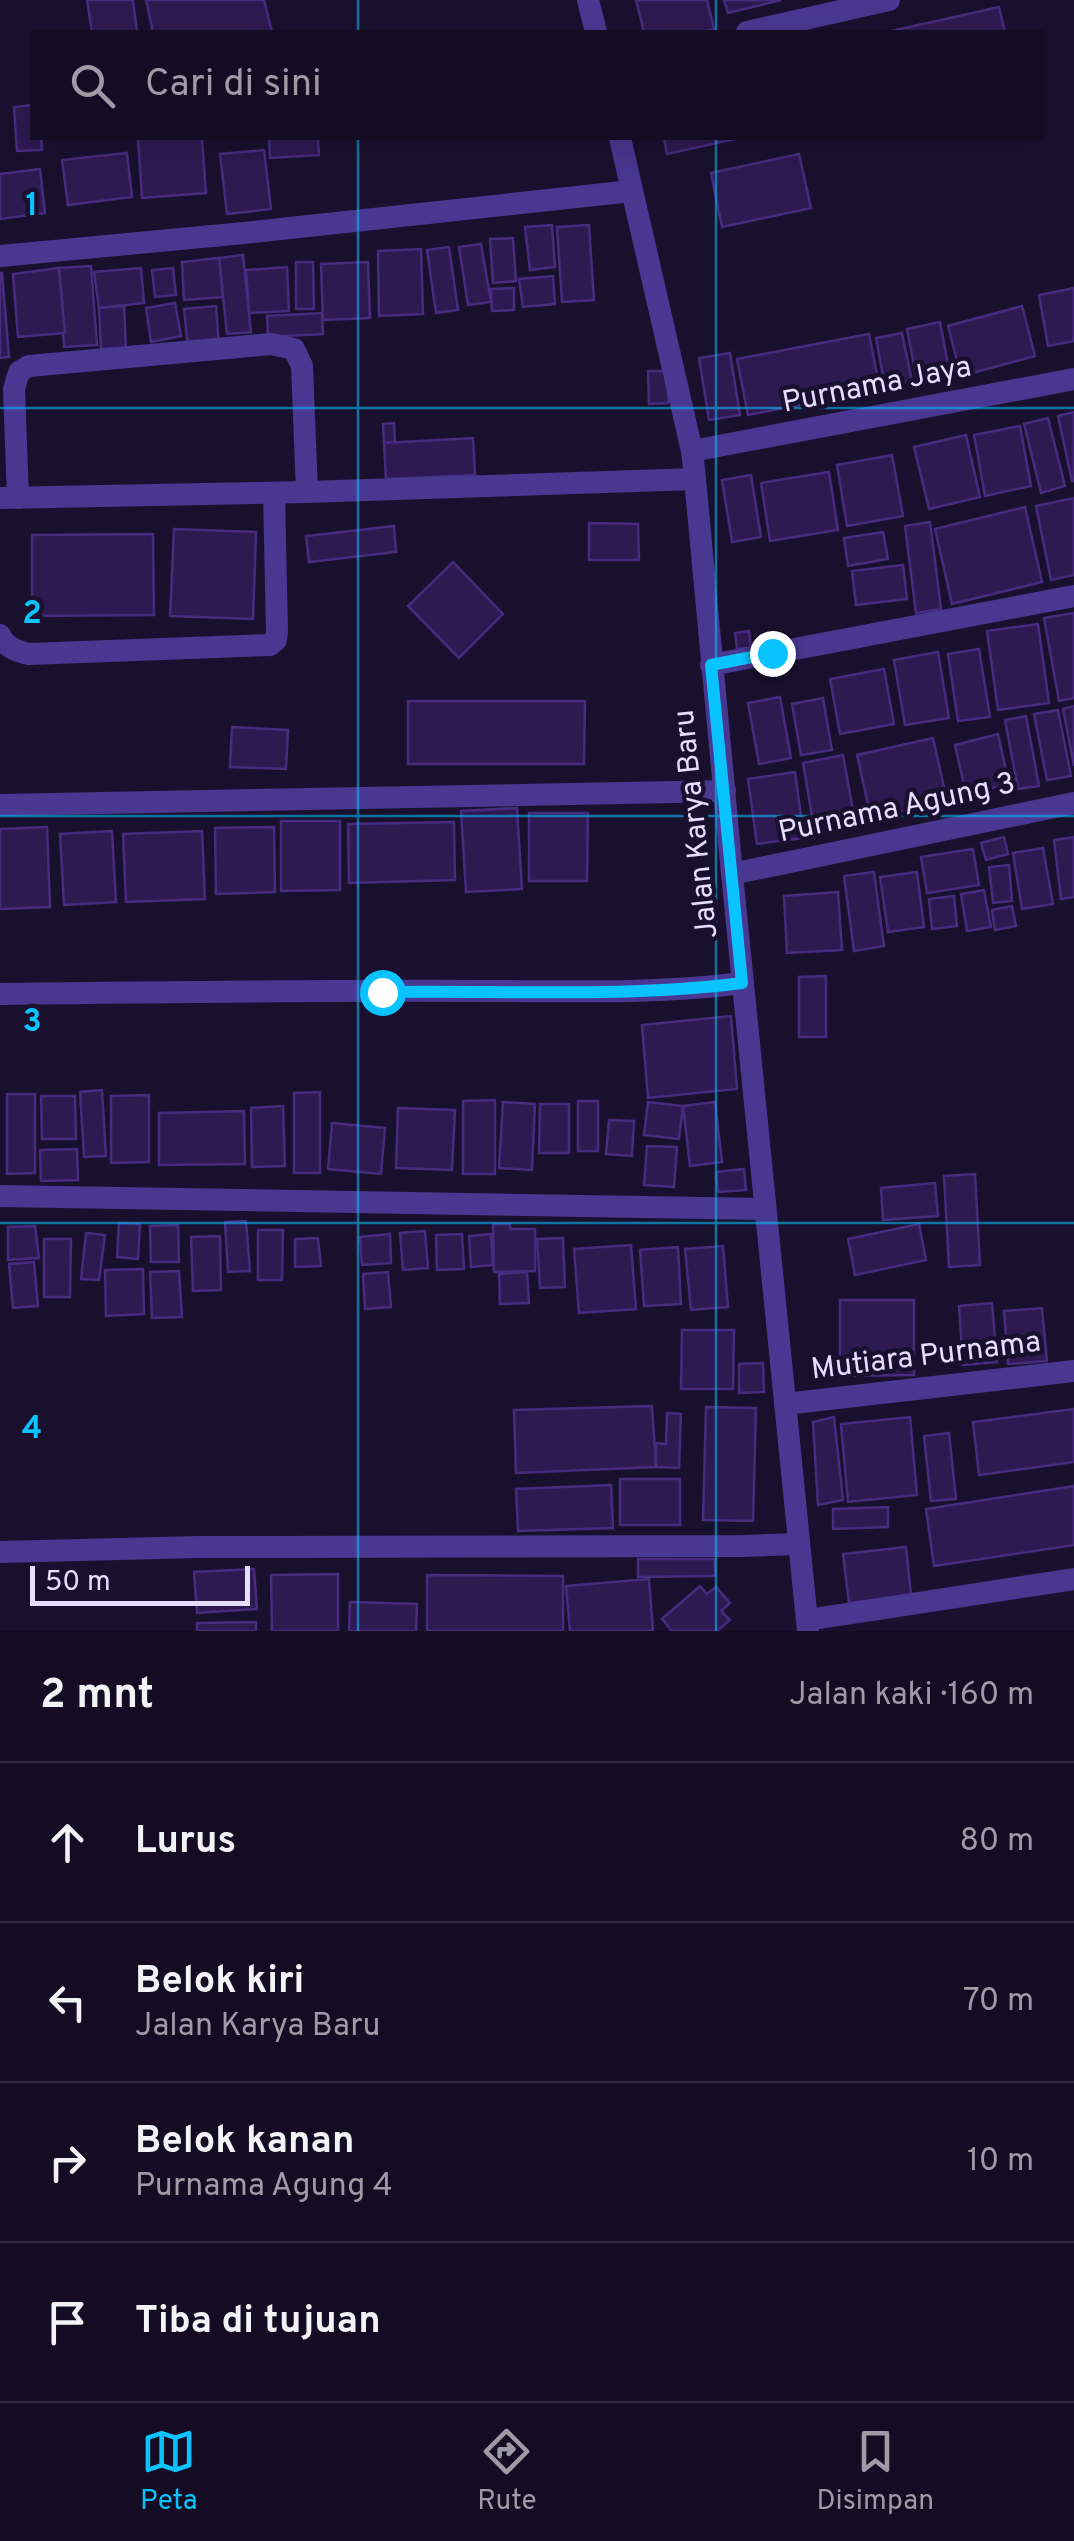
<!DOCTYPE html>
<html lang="id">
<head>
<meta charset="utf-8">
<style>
  body { margin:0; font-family:Overpass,sans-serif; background:#1c152a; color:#f1f3f6 }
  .scale { position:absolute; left:30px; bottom:25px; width:220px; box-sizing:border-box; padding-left:10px; border:5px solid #e6ddff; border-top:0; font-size:28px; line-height:35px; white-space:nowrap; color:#e6ddff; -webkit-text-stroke:8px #19102e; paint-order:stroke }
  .stop { position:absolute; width:30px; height:30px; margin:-22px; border:8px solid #09c3ff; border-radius:50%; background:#fff }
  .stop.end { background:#09c3ff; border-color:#fff; box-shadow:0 2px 10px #0008 }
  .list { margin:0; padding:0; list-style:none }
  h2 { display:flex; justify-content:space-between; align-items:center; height:130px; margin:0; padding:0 40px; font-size:42px }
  h2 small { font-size:32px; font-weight:400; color:#9d9ba5 }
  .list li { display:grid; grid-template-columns:65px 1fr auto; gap:30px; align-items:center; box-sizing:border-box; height:160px; padding:0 40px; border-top:2px solid #322c40 }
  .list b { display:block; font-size:38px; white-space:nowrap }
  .list p { margin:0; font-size:32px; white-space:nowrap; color:#9d9ba5 }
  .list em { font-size:32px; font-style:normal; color:#9d9ba5 }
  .icon { flex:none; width:55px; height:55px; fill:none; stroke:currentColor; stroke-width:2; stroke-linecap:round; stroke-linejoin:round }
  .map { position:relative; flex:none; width:1074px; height:1631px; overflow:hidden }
  .search { position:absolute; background:#130c22; box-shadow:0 10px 40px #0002; left:30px; right:30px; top:30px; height:110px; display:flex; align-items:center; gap:25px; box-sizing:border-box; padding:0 35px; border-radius:0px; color:#9d9ba5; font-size:38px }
  .sheet { height:770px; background:#130c22 }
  nav { display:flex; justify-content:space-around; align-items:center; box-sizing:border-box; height:140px; border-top:2px solid #322c40; background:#130c22; font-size:28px; color:#9d9ba5 }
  nav a { display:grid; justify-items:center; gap:5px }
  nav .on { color:#09c3ff }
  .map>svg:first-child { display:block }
</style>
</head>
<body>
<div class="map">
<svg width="1074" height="1631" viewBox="0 0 1074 1631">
  <rect width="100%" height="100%" fill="#19102e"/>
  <!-- building -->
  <g fill="#2d1a51" stroke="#472b7f" stroke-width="2.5">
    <path d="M87,0H133L137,32H92Z"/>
    <path d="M146,0H264L272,32H153Z"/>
    <path d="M636,0H707L714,29L700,32H644Z"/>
    <path d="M724,0H781L728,13Z"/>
    <path d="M999,7L1005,32H887Z"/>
    <path d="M32,105V138H41L42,150L17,151L14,107Z"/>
    <path d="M138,138H202L206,193L142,198Z"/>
    <path d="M269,138H318L319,155L270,158Z"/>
    <path d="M664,138H735V139L667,154Z"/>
    <path d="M264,150L271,209L227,214L220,154Z"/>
    <path d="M127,153L132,197L68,205L62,160Z"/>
    <path d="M799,154L811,208L722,227L711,173Z"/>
    <path d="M40,169L45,213L0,219V174Z"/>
    <path d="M552,225L555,267L530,270L525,227Z"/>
    <path d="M589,225L594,300L562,302L557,227Z"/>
    <path d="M513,238L516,281L493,283L490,239Z"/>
    <path d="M481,244L491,302L468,305L459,247Z"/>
    <path d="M449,247L458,310L436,313L427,250Z"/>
    <path d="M421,249L423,314L379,316L378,251Z"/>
    <path d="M243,255L251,332L227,334L219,258Z"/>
    <path d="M219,258L223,297L184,300L182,262Z"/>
    <path d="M296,262H313L314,309H296Z"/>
    <path d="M368,262L370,318L323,320L321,264Z"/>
    <path d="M91,266L97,345L64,347L59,268Z"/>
    <path d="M287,267L289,311L249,313L246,270Z"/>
    <path d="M59,268L65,333L18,337L13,274Z"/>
    <path d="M141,268L144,303L99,308L94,272Z"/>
    <path d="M173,268L176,295L155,297L152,270Z"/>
    <path d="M0,273H2L9,357L0,358Z"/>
    <path d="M553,276L555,304L523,307L519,279Z"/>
    <path d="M514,288V310L492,311L491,289Z"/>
    <path d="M1074,288V341L1048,346L1039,295Z"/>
    <path d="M175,303L181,336L151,342L146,308Z"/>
    <path d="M124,306L126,348L101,349L99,308Z"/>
    <path d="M216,306L219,346L188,349L184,309Z"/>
    <path d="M1022,306L1035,356L961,376L948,326Z"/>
    <path d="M322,313L323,334L268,337L267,316Z"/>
    <path d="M940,322L950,375L917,381L907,329Z"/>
    <path d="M902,333L912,381L885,387L876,338Z"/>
    <path d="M869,334L880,390L748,415L737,359Z"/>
    <path d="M730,353L740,415L709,420L699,358Z"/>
    <path d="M648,371H667L668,403L649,404Z"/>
    <path d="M1074,412V481H1072L1058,416Z"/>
    <path d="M1048,418L1065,486L1041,493L1024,424Z"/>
    <path d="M394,423L395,442L384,443L383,424Z"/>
    <path d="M1020,426L1031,486L985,496L974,435Z"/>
    <path d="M966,435L980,497L929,509L914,447Z"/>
    <path d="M473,438L475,475L386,479L384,443Z"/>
    <path d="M892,455L903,516L847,526L837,465Z"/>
    <path d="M829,472L838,530L770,541L761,483Z"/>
    <path d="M751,475L761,537L732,542L722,480Z"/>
    <path d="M1074,498V575L1051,580L1036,506Z"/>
    <path d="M1025,507L1042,582L952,604L935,529Z"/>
    <path d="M930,522L941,609L916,613L905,526Z"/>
    <path d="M589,523L638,524L639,560H589Z"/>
    <path d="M394,526L396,552L309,562L306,536Z"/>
    <path d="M174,529L256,532L253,619L170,616Z"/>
    <path d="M883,532L888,559L848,566L844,538Z"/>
    <path d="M153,534L154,615L32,616V535Z"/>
    <path d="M453,562L503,614L459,658L408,606Z"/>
    <path d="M903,565L907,599L856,605L852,571Z"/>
    <path d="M1074,613V698L1059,701L1044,618Z"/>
    <path d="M1038,624L1049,703L998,710L987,631Z"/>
    <path d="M749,631L751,648L737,649L735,633Z"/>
    <path d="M979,649L990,717L958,721L948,654Z"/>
    <path d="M938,652L949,718L905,725L894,660Z"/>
    <path d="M884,669L894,724L840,734L830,679Z"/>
    <path d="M780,697L791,758L759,764L748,703Z"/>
    <path d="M823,698L832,750L801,755L792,704Z"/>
    <path d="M408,701H585L584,764H408Z"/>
    <path d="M1074,706V766L1063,709Z"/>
    <path d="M1058,710L1071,776L1047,780L1034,714Z"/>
    <path d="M1026,716L1039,786L1018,789L1005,720Z"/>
    <path d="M232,727L288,730L286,769L230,767Z"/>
    <path d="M998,734L1009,784L966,794L955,745Z"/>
    <path d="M933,738L947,801L871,818L857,755Z"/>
    <path d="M843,755L856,827L815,834L803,763Z"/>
    <path d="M795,772L804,838L757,844L748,779Z"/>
    <path d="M517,808L522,889L466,892L461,811Z"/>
    <path d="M529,813H588L587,881H529Z"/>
    <path d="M281,821H340V890L281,891Z"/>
    <path d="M454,822L455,880L349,883L348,824Z"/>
    <path d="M47,827L50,907L0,909V829Z"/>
    <path d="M274,827L275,892L216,894L215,828Z"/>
    <path d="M112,831L116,902L64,905L60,834Z"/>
    <path d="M202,831L205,899L126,902L123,834Z"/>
    <path d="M1004,837L1008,854L986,860L981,843Z"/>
    <path d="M1074,837V897L1061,899L1054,840Z"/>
    <path d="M1043,848L1053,904L1022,909L1013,853Z"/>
    <path d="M973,849L979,885L927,893L921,857Z"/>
    <path d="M1009,865L1012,901L993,903L989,867Z"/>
    <path d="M874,872L884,946L854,951L844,876Z"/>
    <path d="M917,872L924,927L888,932L880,877Z"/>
    <path d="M984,890L991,927L967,931L961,894Z"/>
    <path d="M838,892L842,950L787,953L784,896Z"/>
    <path d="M954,896L957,926L932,929L929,899Z"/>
    <path d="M1012,906L1016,926L995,930L992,910Z"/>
    <path d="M826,976V1037H799V977Z"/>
    <path d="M731,1016L737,1089L648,1098L642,1025Z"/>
    <path d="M102,1090L106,1156L84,1157L80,1092Z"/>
    <path d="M320,1092V1173H294V1093Z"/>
    <path d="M7,1094H35V1173L7,1174Z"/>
    <path d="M149,1095V1162L111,1163V1096Z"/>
    <path d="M41,1096H75L76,1139H42Z"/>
    <path d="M495,1100V1174H463V1101Z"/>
    <rect x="578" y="1101" width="20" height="50"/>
    <path d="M503,1102L535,1104L532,1170L499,1168Z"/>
    <path d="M648,1102L683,1106L679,1139L644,1135Z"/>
    <path d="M715,1102L722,1162L690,1166L683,1106Z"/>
    <path d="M540,1104H569V1153H539Z"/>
    <path d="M283,1106L285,1166L252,1167L251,1108Z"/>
    <path d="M398,1108L455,1110L452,1170L396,1168Z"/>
    <path d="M244,1111L245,1164L159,1165V1113Z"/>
    <path d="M609,1120L634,1121L632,1156L606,1154Z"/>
    <path d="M332,1123L385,1128L381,1174L328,1169Z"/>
    <path d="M647,1146L677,1147L674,1187L644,1185Z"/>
    <path d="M77,1149L78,1180L41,1181L40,1150Z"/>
    <path d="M744,1169L746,1190L718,1192L716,1172Z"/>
    <path d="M975,1174L980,1265L949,1267L944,1176Z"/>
    <path d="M935,1183L938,1216L883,1220L881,1188Z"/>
    <path d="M246,1221L250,1271L228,1272L225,1222Z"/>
    <path d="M119,1223L140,1224L138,1259L117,1257Z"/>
    <path d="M493,1224H510V1229H535V1271L494,1272Z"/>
    <path d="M919,1224L926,1260L855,1275L848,1239Z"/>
    <path d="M178,1225L179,1262H151L150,1226Z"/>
    <path d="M35,1226L39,1258L8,1260V1227Z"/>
    <path d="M258,1230H283L282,1280H258Z"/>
    <path d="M425,1231L428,1268L403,1270L400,1233Z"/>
    <path d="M86,1233L105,1235L99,1280L81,1279Z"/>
    <path d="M390,1234L391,1263L362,1265L360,1237Z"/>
    <path d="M462,1234L464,1269L437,1270L436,1235Z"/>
    <path d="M491,1234L493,1265L471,1267L469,1236Z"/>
    <path d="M220,1236L221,1290L193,1291L191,1237Z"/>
    <path d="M318,1238L321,1266L295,1267V1239Z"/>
    <path d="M563,1238L565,1287L540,1288L537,1239Z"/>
    <path d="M44,1239H71L70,1297H44Z"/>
    <path d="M631,1245L636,1309L579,1313L574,1249Z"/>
    <path d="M723,1246L728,1307L691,1310L685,1249Z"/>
    <path d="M678,1247L681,1304L644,1306L640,1250Z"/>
    <path d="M34,1262L38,1306L13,1308L9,1264Z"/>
    <path d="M143,1269L144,1314L106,1316L105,1270Z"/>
    <path d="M179,1271L182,1317L152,1318L150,1272Z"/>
    <path d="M388,1272L391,1307L365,1309L363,1274Z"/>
    <path d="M527,1272L529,1303L500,1304L499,1274Z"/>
    <path d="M840,1300H914V1375L840,1376Z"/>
    <path d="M992,1303L997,1362L963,1365L959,1306Z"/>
    <path d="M1042,1308L1047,1361L1008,1364L1004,1311Z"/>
    <path d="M682,1330H734L733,1389H681Z"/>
    <path d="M763,1363L764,1392L739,1393V1364Z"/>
    <path d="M652,1406L656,1467L516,1473L514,1410Z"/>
    <path d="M706,1407L756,1408L753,1521L703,1520Z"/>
    <path d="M1074,1409V1462L979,1475L973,1422Z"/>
    <path d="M667,1413L681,1414L679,1468L656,1467V1443L666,1444Z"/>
    <path d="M834,1417L843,1500L818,1505L813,1422Z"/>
    <path d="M910,1417L917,1495L848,1502L841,1424Z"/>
    <path d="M949,1433L956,1499L931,1501L924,1436Z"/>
    <rect x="620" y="1479" width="60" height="46"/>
    <path d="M611,1485L613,1528L518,1531L516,1489Z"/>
    <path d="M1074,1486V1545L934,1566L926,1509Z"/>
    <path d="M888,1507V1527L833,1529V1509Z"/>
    <path d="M906,1547L911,1595L849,1603L843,1554Z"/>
    <path d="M638,1559H715V1576L638,1577Z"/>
    <path d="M254,1569L257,1609L197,1613L194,1572Z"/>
    <path d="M338,1574V1631H272L271,1575Z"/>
    <path d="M427,1575L563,1576V1631H427Z"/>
    <path d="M649,1579L653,1631H570L566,1586Z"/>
    <path d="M700,1586L707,1594L716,1587L730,1603L721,1611L730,1620L717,1631H672L662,1619Z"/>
    <path d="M350,1602L417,1604L416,1631H349Z"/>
    <path d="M256,1622V1631H197V1623Z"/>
  </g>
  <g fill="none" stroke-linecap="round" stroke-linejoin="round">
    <!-- minor -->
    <g stroke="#483891" stroke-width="22">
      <path d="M588,0L596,32"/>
      <path d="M747,32L889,0"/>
      <path d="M620,138L692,451L695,479L732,874L808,1631"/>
      <path d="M0,256L244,233L632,191"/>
      <path d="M692,451L1074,379"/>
      <path d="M0,498L307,492L695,479"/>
      <path d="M18,498L14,389L19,372L29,366L271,344L294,349L302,366L307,492"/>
      <path d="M0,635C5,647 16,651 29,654L270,645L276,640L277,631L274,493"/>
      <path d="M711,665L1074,596"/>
      <path d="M0,805L725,791"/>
      <path d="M732,874L1074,803"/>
      <path d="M0,994C162,992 323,990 485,991C571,991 657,994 743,983"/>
      <path d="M0,1196L765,1209"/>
      <path d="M785,1404L1074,1371"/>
      <path d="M0,1552L199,1547L743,1546L799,1544"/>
      <path d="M807,1620L1074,1579"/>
    </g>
  </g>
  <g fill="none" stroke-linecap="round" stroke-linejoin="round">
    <!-- route -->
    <path stroke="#09c3ff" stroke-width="12" d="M382,992C502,990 623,998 742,983L711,665L772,653"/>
  </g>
  <!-- grid -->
  <path fill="none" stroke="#09c3ff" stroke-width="2.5" stroke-opacity="0.55" d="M358,0V32M716,0V32M358,138V1631M716,138V1631M0,408H1074M0,816H1074M0,1223H1074"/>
  <g text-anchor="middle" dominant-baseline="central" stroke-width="9" stroke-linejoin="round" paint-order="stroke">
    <!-- street labels -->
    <g font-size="30" fill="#e6ddff" stroke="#19102e">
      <text transform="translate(877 386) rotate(-11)">Purnama Jaya</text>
      <text transform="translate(897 809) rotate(-12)">Purnama Agung 3</text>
      <text transform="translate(697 824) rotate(-96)">Jalan Karya Baru</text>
      <text transform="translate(926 1357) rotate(-7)">Mutiara Purnama</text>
    </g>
  </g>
  <g font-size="32" text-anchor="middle" font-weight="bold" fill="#09c3ff" stroke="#19102e" stroke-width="9" stroke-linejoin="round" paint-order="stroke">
    <text x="32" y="215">1</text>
    <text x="32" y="623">2</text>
    <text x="32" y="1031">3</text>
    <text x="32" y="1438">4</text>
  </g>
</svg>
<div class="scale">50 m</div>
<div class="stop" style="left:382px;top:992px"></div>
<div class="stop end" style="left:772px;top:653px"></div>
<div class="search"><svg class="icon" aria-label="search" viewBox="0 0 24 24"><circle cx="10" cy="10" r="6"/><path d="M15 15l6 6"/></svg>Cari di sini</div>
</div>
<section class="sheet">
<h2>2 mnt<small>Jalan kaki · 160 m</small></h2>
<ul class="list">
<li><svg class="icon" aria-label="ahead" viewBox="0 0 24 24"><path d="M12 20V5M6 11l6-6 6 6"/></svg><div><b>Lurus</b></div><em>80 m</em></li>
<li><svg class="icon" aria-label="left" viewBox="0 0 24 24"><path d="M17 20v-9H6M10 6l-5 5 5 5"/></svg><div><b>Belok kiri</b><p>Jalan Karya Baru</p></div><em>70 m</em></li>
<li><svg class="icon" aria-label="right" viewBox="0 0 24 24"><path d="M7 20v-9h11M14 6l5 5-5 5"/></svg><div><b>Belok kanan</b><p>Purnama Agung 4</p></div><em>10 m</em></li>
<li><svg class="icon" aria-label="arrive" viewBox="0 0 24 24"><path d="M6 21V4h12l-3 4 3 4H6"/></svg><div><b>Tiba di tujuan</b></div></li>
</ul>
</section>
<nav>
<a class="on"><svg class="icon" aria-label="map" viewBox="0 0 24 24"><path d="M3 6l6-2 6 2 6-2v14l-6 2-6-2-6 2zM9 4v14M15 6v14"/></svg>Peta</a>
<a><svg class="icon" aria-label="directions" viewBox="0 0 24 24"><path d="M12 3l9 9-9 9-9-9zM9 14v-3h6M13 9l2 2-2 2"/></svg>Rute</a>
<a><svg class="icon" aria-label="saved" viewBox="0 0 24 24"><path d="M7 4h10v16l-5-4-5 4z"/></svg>Disimpan</a>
</nav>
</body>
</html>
